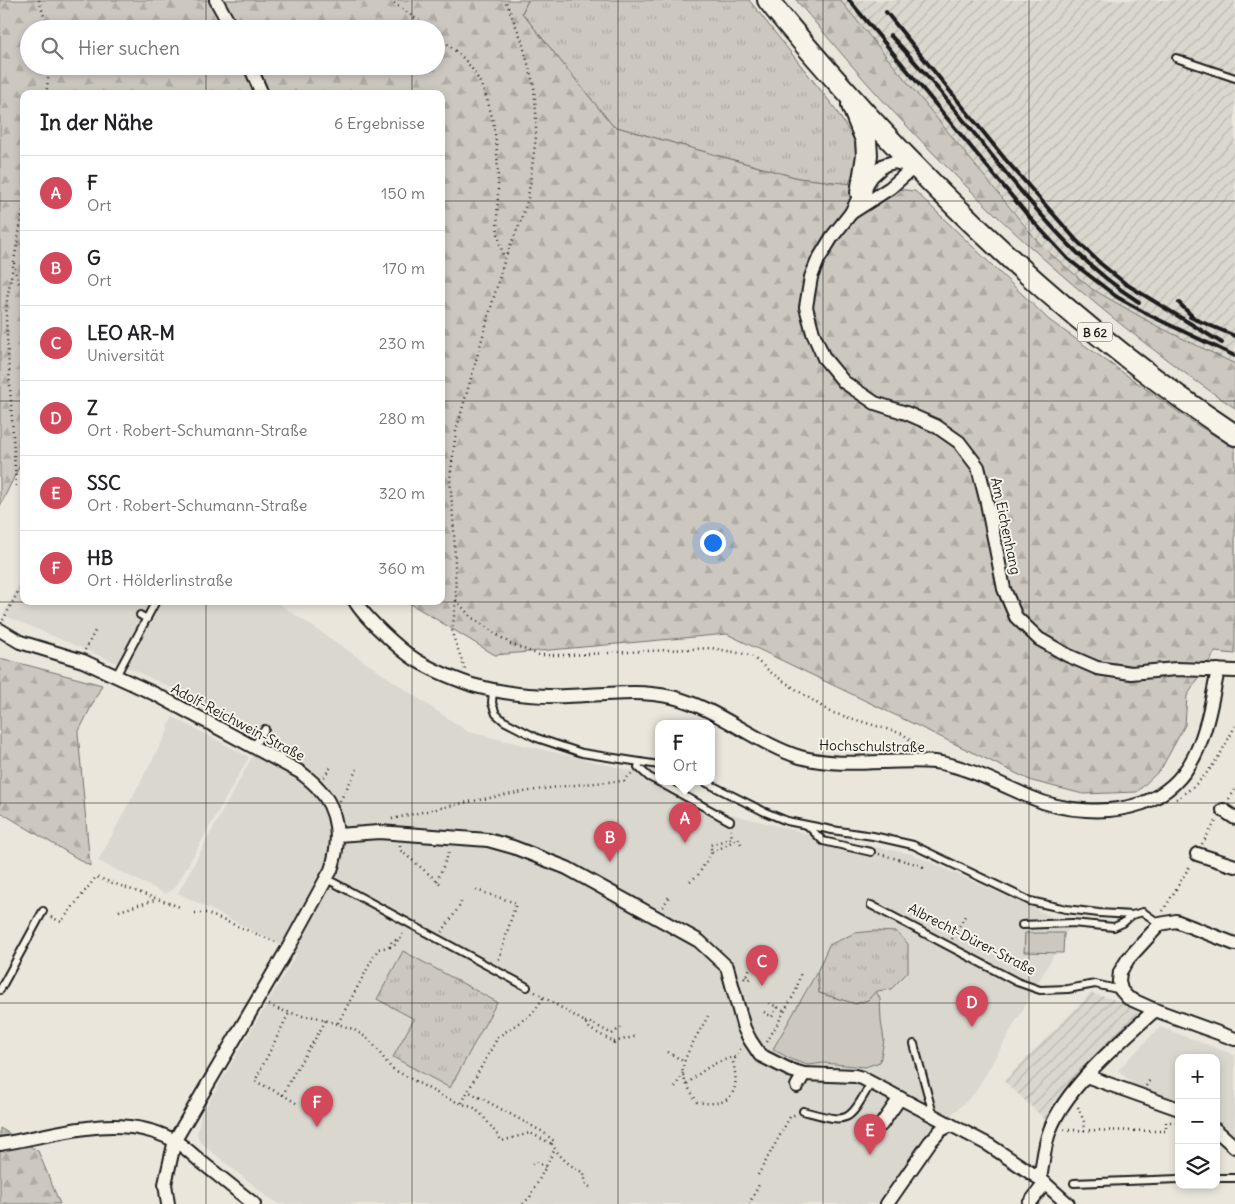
<!DOCTYPE html>
<html lang="de">
<head>
<meta charset="utf-8">
<style>
  body { margin:0; font-family:Delius,sans-serif; background:#f2f2f2; color:#202124 }
  .controls { position:absolute; right:15px; bottom:15px; display:grid; overflow:hidden; border-radius:10px; box-shadow:0 2px 8px #0003 }
  .controls button { width:45px; height:45px; display:grid; place-items:center; padding:0; border:0; border-bottom:1px solid #e0e0e0; background:#fff; color:#202124; font:25px sans-serif }
  .you { position:absolute; left:712px; top:542px; width:18px; height:18px; margin:-12px; border:4px solid #fff; border-radius:50%; background:#1a73e8; box-shadow:0 0 0 8px #1a73e833 }
  .badge { display:grid; place-items:center; width:32px; height:32px; border-radius:50%; background:#d1495b; color:#fff; font-size:16px; font-weight:700 }
  .pin { position:absolute; translate:-50% -41px; filter:drop-shadow(0 1px 2px #0008) }
  .pin::after { content:''; position:absolute; top:26px; width:18px; height:15px; background:inherit; clip-path:polygon(0 0,100% 0,50% 100%) }
  .popup { position:absolute; left:655px; top:720px; width:60px; height:65px; box-sizing:border-box; display:grid; place-content:center; border-radius:10px; background:#fff; filter:drop-shadow(0 1px 4px #0005); font-size:16px; white-space:nowrap; color:#757577 }
  .popup b { font-size:19px; color:#202124 }
  .popup::after { content:''; position:absolute; left:50%; top:100%; margin-left:-10px; border:10px solid transparent; border-top-color:#fff }
  .list { margin:0; padding:0; list-style:none }
  h2 { display:flex; justify-content:space-between; align-items:center; height:65px; margin:0; padding:0 20px; font-size:21px }
  h2 small { font-size:16px; font-weight:400; color:#757577 }
  .list li { display:grid; grid-template-columns:32px 1fr auto; gap:15px; align-items:center; box-sizing:border-box; height:75px; padding:0 20px; border-top:1px solid #e0e0e0 }
  .list b { display:block; font-size:19px; white-space:nowrap }
  .list p { margin:0; font-size:16px; white-space:nowrap; color:#757577 }
  .list em { font-size:16px; font-style:normal; color:#757577 }
  .icon { flex:none; width:28px; height:28px; fill:none; stroke:currentColor; stroke-width:2; stroke-linecap:round; stroke-linejoin:round }
  .map { position:relative; flex:none; width:1235px; height:1204px; overflow:hidden }
  .search { position:absolute; background:#fff; box-shadow:0 2px 8px #0003; left:20px; top:20px; width:425px; height:55px; display:flex; align-items:center; gap:12px; box-sizing:border-box; padding:0 18px; border-radius:28px; color:#757577; font-size:19px }
  .panel { position:absolute; background:#fff; box-shadow:0 2px 8px #0003; left:20px; top:90px; width:425px; height:515px; border-radius:10px }
  .map>svg:first-child { display:block }
</style>
</head>
<body>
<div class="map">
<svg width="1235" height="1204" viewBox="0 0 1235 1204">
  <defs>
    <pattern id="industrial-furrows" width="10" height="10" patternUnits="userSpaceOnUse" patternTransform="scale(1.25)"><rect width="10" height="10" fill="#dad7ce"/><path d="M-1 1l2-2M0 10L10 0M9 11l2-2" fill="none" stroke="#bab8b0"/></pattern>
    <pattern id="grass-tufts" width="24" height="20" patternUnits="userSpaceOnUse" patternTransform="scale(1.25)"><rect width="24" height="20" fill="#ccc8c0"/><path d="M3 7l-1-3M5 7V3M7 7l1-3M15 17l-1-3M17 17v-4M19 17l1-3" fill="none" stroke="#afaba4"/></pattern>
    <pattern id="forest-firs" width="22" height="20" patternUnits="userSpaceOnUse" patternTransform="scale(1.25)"><rect width="22" height="20" fill="#ccc8c0"/><path d="M5 1l3.5 6h-7zM16 11l3.5 6h-7z" fill="#afaba4"/></pattern>
  </defs>
  <rect width="100%" height="100%" fill="#eae6dc"/>
  <filter id="ink" filterUnits="userSpaceOnUse"><feTurbulence type="fractalNoise" baseFrequency=".02" numOctaves="2"/><feDisplacementMap in="SourceGraphic" scale="10" xChannelSelector="R" yChannelSelector="G"/><feConvolveMatrix kernelMatrix="1 2 1 2 8 2 1 2 1" color-interpolation-filters="sRGB"/></filter>
  <g filter="url(#ink)">
    <!-- built -->
    <g fill="#dad7ce">
      <path d="M24,575V601H275L468,732L659,777V782H668L727,813L820,837L912,854L1071,925L975,1093L936,1129L882,1204H279L265,1195L199,1141L197,1134L201,1115L297,953L178,893L252,757L256,735L188,696L136,671L3,615Z"/>
      <path d="M173,717L249,757L175,888L166,894L98,861L169,729L168,727Z"/>
      <path d="M1160,1027L1235,1055V1139L1216,1124V1058H1179V1104L1136,1087L1118,1070Z"/>
    </g>
    <!-- industrial -->
    <g fill="url(#industrial-furrows)">
      <path d="M840,0H1235V364L1157,326L1092,289L1046,250Z"/>
      <path d="M1091,993L1122,1002L1137,1011L1138,1017L1085,1069L1060,1097L1047,1121L1004,1081Z"/>
    </g>
    <!-- grass -->
    <g fill="url(#grass-tufts)" stroke="#74726e">
      <path d="M528,0H749L834,107L855,141L856,163L849,184L798,178L613,126L522,13Z"/>
      <path d="M875,931L897,932L908,944V972L891,989L877,991L868,1000L855,1004L819,993L817,972L829,945L855,933Z"/>
      <path d="M403,951L497,1002L450,1088L393,1057L414,1019L377,999Z"/>
    </g>
    <!-- forest -->
    <g fill="url(#forest-firs)" stroke="#74726e" fill-rule="evenodd">
      <path d="M0,0H528L522,13L613,126L798,178L915,191L1049,320L1194,423L1235,448V654L1215,652L1187,696L1185,725L1161,769L1137,792L1083,794L1032,781L727,634L495,655L406,601H441V94H24V457L0,506ZM29,29H436V66H29Z"/>
      <path d="M796,0H840L1034,237L1046,250L1092,289L1157,326L1235,364V408C1114,327 1006,230 906,125C867,85 832,42 796,0Z"/>
      <path d="M0,658L102,685L78,733L90,866L0,812Z"/>
      <path d="M0,1128L38,1151L60,1204H0Z"/>
    </g>
    <!-- green -->
    <g fill="#ccc8c0" stroke="#74726e">
      <path d="M1025,933H1064L1063,953L1024,952Z"/>
      <path d="M817,972L819,993L856,1004L868,1000L876,991L880,999L881,1021L884,1040L880,1062L865,1067L824,1063L808,1065L792,1060L773,1049Z"/>
    </g>
    <g fill="none" stroke-linecap="round" stroke-linejoin="round">
      <defs>
        <g id="lane">
          <path d="M1176,58L1235,78"/>
          <path d="M140,615L147,619"/>
          <path d="M116,676L156,601"/>
          <path d="M493,689L492,703L496,714L504,721L537,738L582,753L659,765"/>
          <path d="M254,746L265,729"/>
          <path d="M640,762L638,767L649,777L659,782"/>
          <path d="M659,782L730,821"/>
          <path d="M705,782L765,812L787,821L832,830L873,836L913,845L1030,901L1066,909L1099,913L1132,915L1143,912L1160,924"/>
          <path d="M808,826L823,841L871,852"/>
          <path d="M327,879L527,987"/>
          <path d="M871,905L1017,982L1040,990L1068,989L1095,984L1121,990"/>
          <path d="M1022,925L1072,923L1114,927L1123,923L1132,915"/>
          <path d="M0,990L43,911"/>
          <path d="M914,1044L933,1114"/>
          <path d="M803,1111C849,1123 847,1125 871,1083"/>
          <path d="M1216,1178H1235"/>
          <path d="M1074,1183L1179,1179"/>
        </g>
        <g id="street">
          <path d="M216,0L232,29"/>
          <path d="M250,66L262,94"/>
          <path d="M914,167L894,162L884,165L872,176L861,193L851,213L832,237L818,260L811,277L806,307L813,333L824,358L844,382L875,403L906,413L936,426L959,442L978,467L987,503L1004,589L1016,617L1039,639L1067,655L1097,668L1131,673L1176,669L1235,671"/>
          <path d="M851,213L890,188L914,167"/>
          <path d="M355,601C364,617 400,650 416,660C432,670 455,679 472,685C501,693 536,697 567,696C602,695 637,689 672,697C718,708 755,743 800,757C842,769 892,758 935,762C966,766 1002,785 1030,797C1063,812 1109,815 1143,803C1201,781 1207,722 1218,670"/>
          <path d="M0,630L20,642L83,661L157,695L300,772C306,777 313,782 318,788C339,810 341,842 331,870L291,943L175,1140L165,1184L168,1204"/>
          <path d="M1223,810L1235,818"/>
          <path d="M338,835L379,832L488,840L513,847L567,868L699,941L727,967L744,1028L750,1040L760,1055L790,1070L804,1074L855,1076L862,1078L989,1145L1040,1179L1068,1204"/>
          <path d="M1197,854L1235,866"/>
          <path d="M1235,944L1176,921L1160,924L1128,959L1120,972L1119,981L1121,990L1128,998L1155,1010L1235,1039"/>
          <path d="M1086,1076L1179,1109"/>
          <path d="M797,1086L804,1074"/>
          <path d="M881,1125L900,1098"/>
          <path d="M1216,1130L1235,1147"/>
          <path d="M0,1144C57,1135 118,1111 173,1140C183,1145 192,1154 200,1161C218,1175 236,1190 254,1204"/>
          <path d="M1040,1179C1043,1163 1044,1145 1050,1130C1066,1087 1121,1041 1155,1010"/>
          <path d="M887,1204L930,1142L941,1130L951,1125"/>
          <path d="M1029,1204L1045,1183"/>
        </g>
        <g id="primary">
          <path d="M768,0C799,40 833,77 867,115C977,235 1098,345 1235,435"/>
          <path d="M852,105L866,140L867,155L861,193"/>
        </g>
      </defs>
      <!-- lane casing -->
      <use href="#lane" stroke="#1c1c1c" stroke-width="10"/>
      <!-- street casing -->
      <use href="#street" stroke="#1c1c1c" stroke-width="16"/>
      <!-- primary casing -->
      <use href="#primary" stroke="#1c1c1c" stroke-width="24"/>
      <!-- path -->
      <g stroke="#1c1c1c" stroke-width="2.5" stroke-dasharray="1 4" stroke-linecap="butt">
        <path d="M39,0L48,29"/>
        <path d="M390,0L430,29"/>
        <path d="M436,34C446,43 456,51 465,60C495,95 498,145 498,188C498,216 494,230 504,257"/>
        <path d="M46,94L50,66"/>
        <path d="M14,263L17,280L24,291"/>
        <path d="M16,486L6,319L7,299L24,206"/>
        <path d="M456,600L471,617L511,644L539,655H567L711,648L750,655L773,674L830,712L903,734L921,749"/>
        <path d="M3,620L24,581"/>
        <path d="M85,650L95,631"/>
        <path d="M465,669L452,633L456,600L454,530L450,479L456,431L505,258L520,223L528,198L536,137V112L534,86L521,38L505,0"/>
        <path d="M324,777L331,767"/>
        <path d="M1176,799C1207,780 1219,758 1235,726"/>
        <path d="M1229,799L1235,790"/>
        <path d="M340,801L357,769"/>
        <path d="M392,819C468,801 546,785 624,781L632,773"/>
        <path d="M1202,844L1216,821"/>
        <path d="M400,846V850L442,885"/>
        <path d="M712,852L723,847L738,838L742,846"/>
        <path d="M879,854L916,864L923,867L921,869"/>
        <path d="M437,881L450,850"/>
        <path d="M690,881L698,875L712,852L710,845L732,838L731,830"/>
        <path d="M476,890L516,903L498,962"/>
        <path d="M663,907L670,895"/>
        <path d="M119,911L155,900"/>
        <path d="M1163,911L1191,864"/>
        <path d="M195,913H206L278,943"/>
        <path d="M51,917L61,922L96,877L180,907"/>
        <path d="M442,932L461,904V902"/>
        <path d="M952,939L965,916"/>
        <path d="M390,947L394,946L398,940"/>
        <path d="M745,976L753,981"/>
        <path d="M744,979L754,961"/>
        <path d="M535,992L585,1022L590,1029L614,1042L612,1046"/>
        <path d="M543,998L533,1013L498,1037L468,1091L543,1132L554,1141L552,1144C560,1158 570,1166 584,1173L586,1185L592,1188"/>
        <path d="M769,1003L785,1011"/>
        <path d="M269,1005L280,1010L303,1016L316,1017L353,1029L370,1040L391,1068L446,1098L474,1108L483,1116L502,1141L530,1133L552,1144"/>
        <path d="M764,1012L772,1017L777,1007"/>
        <path d="M708,1016C701,1030 680,1059 683,1074C685,1084 692,1093 697,1102C730,1108 741,1094 733,1062L741,1048"/>
        <path d="M585,1022L594,1024L612,1034L623,1026"/>
        <path d="M338,1023L378,949L389,947L392,941L400,939L404,930"/>
        <path d="M614,1042L637,1036"/>
        <path d="M767,1042L796,991L801,972"/>
        <path d="M668,1052L683,1061"/>
        <path d="M687,1084C703,1070 713,1062 735,1057"/>
        <path d="M1146,1086L1151,1078"/>
        <path d="M675,1087L683,1073"/>
        <path d="M283,1095L255,1081L289,1013"/>
        <path d="M296,1103L283,1095C295,1068 312,1046 326,1020"/>
        <path d="M462,1103L468,1091"/>
        <path d="M1078,1107L1085,1124L1084,1131"/>
        <path d="M1064,1130L1166,1131V1122H1177"/>
        <path d="M532,1164L536,1162L546,1167"/>
        <path d="M758,1175L790,1117L796,1114"/>
        <path d="M523,1204L530,1197L555,1149"/>
        <path d="M749,1204L760,1183"/>
      </g>
      <!-- lane -->
      <use href="#lane" stroke="#f7f3e8" stroke-width="6"/>
      <!-- street -->
      <use href="#street" stroke="#f7f3e8" stroke-width="12"/>
      <!-- primary -->
      <use href="#primary" stroke="#f7f3e8" stroke-width="20"/>
      <!-- rail -->
      <g stroke="#1c1c1c" stroke-width="4">
        <path d="M849,0L1030,218L1068,259L1117,297L1151,316L1235,356"/>
        <path d="M886,12L1005,159L1077,241L1101,264L1126,284L1222,343"/>
        <path d="M890,35C933,80 971,130 1010,178C1049,225 1087,269 1139,302"/>
        <path d="M1179,303L1196,320"/>
        <path d="M1190,317L1235,336"/>
      </g>
    </g>
  </g>
  <!-- grid -->
  <path fill="none" stroke="#1c1c1c" stroke-width="1" stroke-opacity="0.55" d="M206,0V29M412,0V29M618,0V1204M823,0V1204M1029,0V1204M206,66V94M412,66V94M0,201H24M441,201H1235M0,401H24M441,401H1235M206,601V1204M412,601V1204M0,602H1235M0,803H1235M0,1003H1235"/>
  <g text-anchor="middle" dominant-baseline="central" stroke-width="4" stroke-linejoin="round" paint-order="stroke">
    <!-- shield labels -->
    <rect fill="#f7f3e8" stroke="#5e5c59" stroke-width="1" x="1077.5" y="322.5" width="35" height="19" rx="4"/>
    <g font-size="12" font-weight="bold" fill="#1c1c1c">
      <text x="1095" y="332">B 62</text>
    </g>
    <!-- street labels -->
    <g font-size="14" fill="#1c1c1c" stroke="#f7f3e8">
      <text transform="translate(1006 526) rotate(78)">Am Eichenhang</text>
      <text transform="translate(238 722) rotate(28)">Adolf-Reichwein-Straße</text>
      <text transform="translate(872 746) rotate(1)">Hochschulstraße</text>
      <text transform="translate(972 939) rotate(27)">Albrecht-Dürer-Straße</text>
    </g>
  </g>
</svg>
<div class="controls">
<button>+</button>
<button>−</button>
<button><svg class="icon" aria-label="layers" viewBox="0 0 24 24"><path d="M12 4l9 5-9 5-9-5zM3 14l9 5 9-5"/></svg></button>
</div>
<div class="you"></div>
<div class="pin badge" style="left:685px;top:843px">A</div>
<div class="popup"><b>F</b>Ort</div>
<div class="pin badge" style="left:610px;top:862px">B</div>
<div class="pin badge" style="left:762px;top:986px">C</div>
<div class="pin badge" style="left:972px;top:1027px">D</div>
<div class="pin badge" style="left:870px;top:1155px">E</div>
<div class="pin badge" style="left:317px;top:1127px">F</div>
<div class="search"><svg class="icon" aria-label="search" viewBox="0 0 24 24"><circle cx="10" cy="10" r="6"/><path d="M15 15l6 6"/></svg>Hier suchen</div>
<section class="panel">
<h2>In der Nähe<small>6 Ergebnisse</small></h2>
<ul class="list">
<li><span class="badge">A</span><div><b>F</b><p>Ort</p></div><em>150 m</em></li>
<li><span class="badge">B</span><div><b>G</b><p>Ort</p></div><em>170 m</em></li>
<li><span class="badge">C</span><div><b>LEO AR-M</b><p>Universität</p></div><em>230 m</em></li>
<li><span class="badge">D</span><div><b>Z</b><p>Ort · Robert-Schumann-Straße</p></div><em>280 m</em></li>
<li><span class="badge">E</span><div><b>SSC</b><p>Ort · Robert-Schumann-Straße</p></div><em>320 m</em></li>
<li><span class="badge">F</span><div><b>HB</b><p>Ort · Hölderlinstraße</p></div><em>360 m</em></li>
</ul>
</section>
</div>
</body>
</html>
